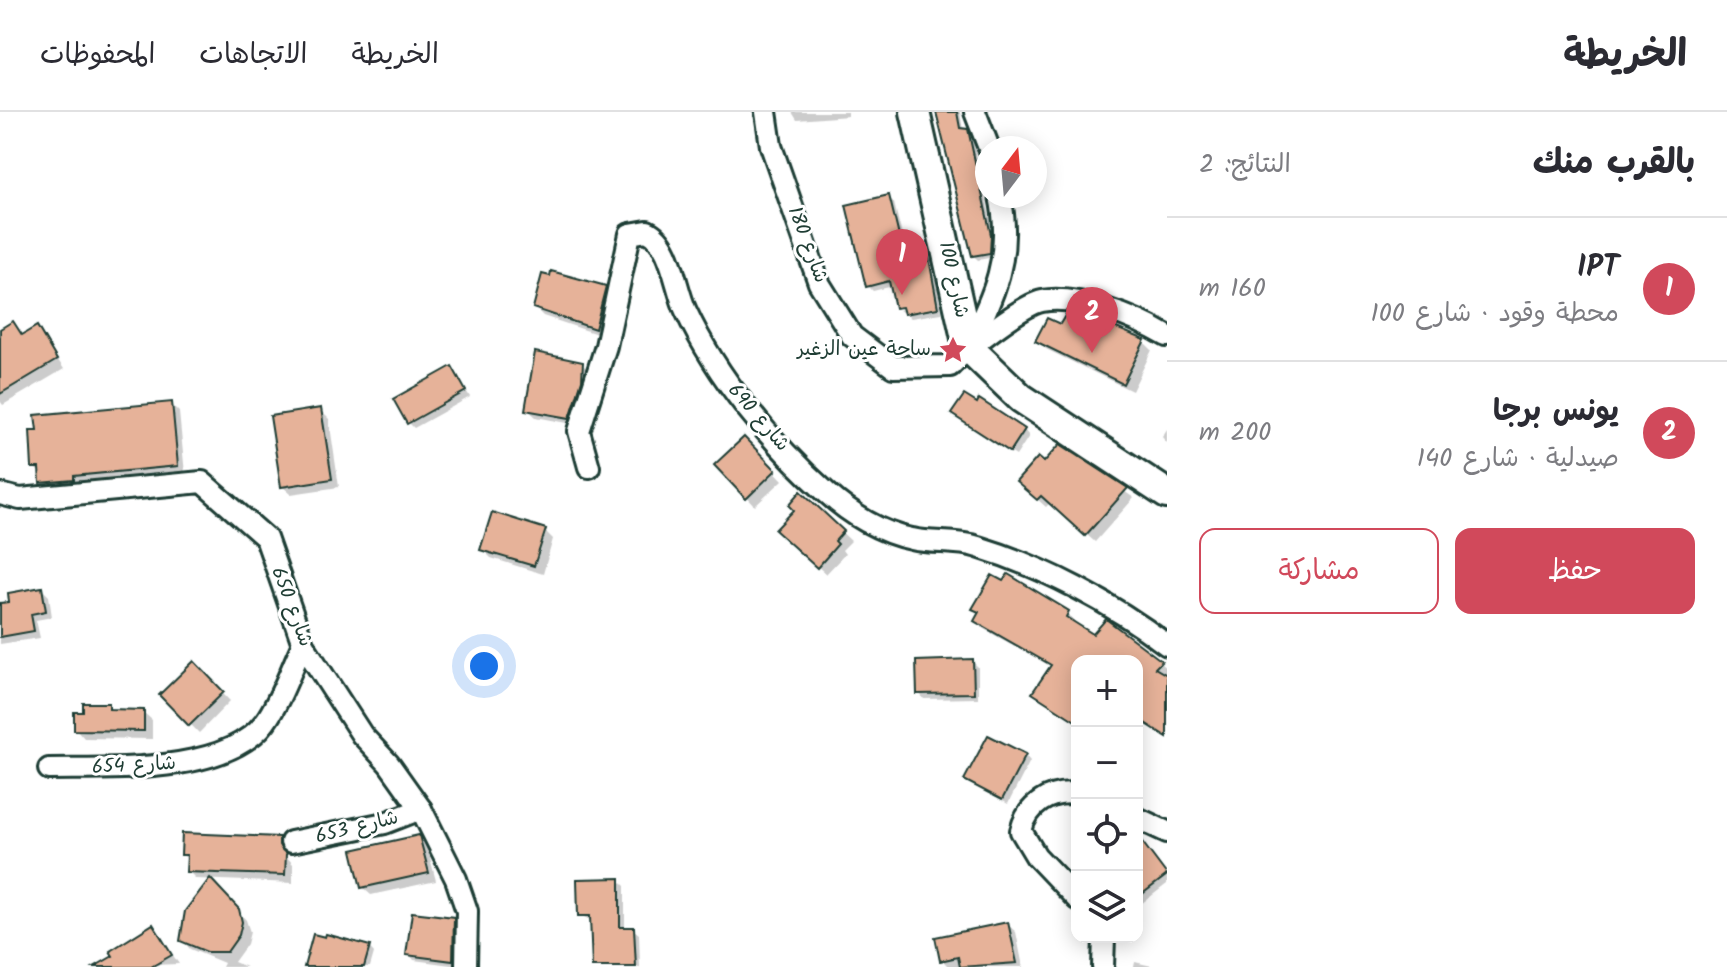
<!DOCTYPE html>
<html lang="ar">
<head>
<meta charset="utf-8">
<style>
  body { margin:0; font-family:Kalam,"Playpen Sans Arabic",sans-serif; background:#f2f2f3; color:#2b2b33; direction:rtl }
  .controls { position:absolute; right:24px; bottom:24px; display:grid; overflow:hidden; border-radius:16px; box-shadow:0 4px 20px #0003 }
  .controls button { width:72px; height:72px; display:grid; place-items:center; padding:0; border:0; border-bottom:2px solid #e1e1e2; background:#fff; color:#2b2b33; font:40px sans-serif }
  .compass { position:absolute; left:975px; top:24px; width:72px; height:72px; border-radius:50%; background:#fff; box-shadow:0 4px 20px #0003; rotate:16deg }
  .you { position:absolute; left:484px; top:554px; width:28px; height:28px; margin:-20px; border:6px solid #fff; border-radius:50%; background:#1a73e8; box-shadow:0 0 0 12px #1a73e833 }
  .badge { display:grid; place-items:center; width:52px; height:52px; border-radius:50%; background:#d1495b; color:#fff; font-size:26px; font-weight:700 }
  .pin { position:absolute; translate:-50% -66px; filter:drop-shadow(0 2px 4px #0008) }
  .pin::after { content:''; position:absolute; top:42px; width:28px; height:24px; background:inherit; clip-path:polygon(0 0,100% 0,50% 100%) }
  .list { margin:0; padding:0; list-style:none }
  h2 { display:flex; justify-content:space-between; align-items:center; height:104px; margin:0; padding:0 32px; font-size:34px }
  h2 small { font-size:26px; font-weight:400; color:#7c7c81 }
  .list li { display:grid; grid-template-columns:52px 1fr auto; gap:24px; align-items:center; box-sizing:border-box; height:144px; padding:0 32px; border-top:2px solid #e1e1e2 }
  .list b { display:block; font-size:30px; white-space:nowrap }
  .list p { margin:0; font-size:26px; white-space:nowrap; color:#7c7c81 }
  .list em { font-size:26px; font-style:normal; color:#7c7c81 }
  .actions { display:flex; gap:16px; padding:24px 32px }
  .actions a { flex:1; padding:18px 0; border:2px solid #d1495b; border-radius:16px; text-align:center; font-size:28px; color:#d1495b }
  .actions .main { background:#d1495b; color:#fff }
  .icon { flex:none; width:44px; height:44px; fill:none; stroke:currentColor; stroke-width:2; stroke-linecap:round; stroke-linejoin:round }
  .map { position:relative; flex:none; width:1167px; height:855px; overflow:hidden; direction:ltr }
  header { display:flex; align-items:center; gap:48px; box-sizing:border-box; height:112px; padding:0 40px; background:#fff; border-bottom:2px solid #e1e1e2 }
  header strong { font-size:38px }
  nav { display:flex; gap:44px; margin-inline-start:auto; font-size:28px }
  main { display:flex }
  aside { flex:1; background:#fff }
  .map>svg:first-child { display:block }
</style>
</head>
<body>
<header>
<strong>الخريطة</strong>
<nav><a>الخريطة</a><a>الاتجاهات</a><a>المحفوظات</a></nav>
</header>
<main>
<aside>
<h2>بالقرب منك<small>النتائج: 2</small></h2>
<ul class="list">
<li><span class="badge">1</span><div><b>IPT</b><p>محطة وقود · شارع 100</p></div><em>160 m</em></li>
<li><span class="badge">2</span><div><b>يونس برجا</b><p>صيدلية · شارع 140</p></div><em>200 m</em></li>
</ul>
<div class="actions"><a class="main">حفظ</a><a>مشاركة</a></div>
</aside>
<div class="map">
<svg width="1167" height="855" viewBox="0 0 1167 855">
  <rect width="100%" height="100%" fill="#fff"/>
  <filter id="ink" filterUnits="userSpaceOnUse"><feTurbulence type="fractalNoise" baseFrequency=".0125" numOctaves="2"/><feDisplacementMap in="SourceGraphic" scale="16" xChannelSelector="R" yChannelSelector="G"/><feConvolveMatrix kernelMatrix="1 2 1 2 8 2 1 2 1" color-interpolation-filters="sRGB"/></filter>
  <g filter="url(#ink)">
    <!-- shadow -->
    <g fill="#0003">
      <path d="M792,0H848V4L797,8Z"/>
      <path d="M938,0H960L963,18L972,24L995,129L994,145L978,148L973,143L961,85L955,79Z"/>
      <path d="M889,85L894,91L908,147L927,143L933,149L942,201L911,206L899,198L913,195H896L893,174L873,179L868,174Z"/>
      <path d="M605,176L613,184L603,224L543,204L535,196Z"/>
      <path d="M13,212L24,224L37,217L64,257L3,293L0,289V219Z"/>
      <path d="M1061,215L1144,230L1152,238L1132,279L1046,237L1038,228Z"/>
      <path d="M582,252L590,260L578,313L536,305L527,297Z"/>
      <path d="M452,256L470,285L414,316L409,311Z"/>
      <path d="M171,292L179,300L185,362L51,379L42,370V363L34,355Z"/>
      <path d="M320,298L329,307L339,375L291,382L282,374Z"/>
      <path d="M953,302L1024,318L1029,324L1016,344Z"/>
      <path d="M1167,317V331L1162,325Z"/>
      <path d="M744,327L783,368L755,394L717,353Z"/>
      <path d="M1060,335L1134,386L1095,430L1050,391L1046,395L1027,378Z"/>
      <path d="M801,382L851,429L842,438L845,442L826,462L786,426Z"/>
      <path d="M545,419L553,427L543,462L491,446L482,437Z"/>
      <path d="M42,477L49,484L52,505L36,508L40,526L0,532V493Z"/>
      <path d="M975,496L1067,501L1075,509L1074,512L1094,525L1106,510L1131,526L1167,557V626L1137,605V549H1077V611L1035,581L1052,555L984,517L976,509L980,502Z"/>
      <path d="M972,549L978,555V586L924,587L919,581Z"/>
      <path d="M194,552L230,589L199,621L162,583Z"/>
      <path d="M108,593L114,599L143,600L152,608V627L84,626L76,617Z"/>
      <path d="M1025,643L1030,649L1008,692L967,668Z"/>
      <path d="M419,725L427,734L436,769L371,783L362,775Z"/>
      <path d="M278,727L287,735L286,744L293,752V771L196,767L188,759V748L183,743Z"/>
      <path d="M1137,733L1145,736L1167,765V772L1137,795Z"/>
      <path d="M619,768L625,774V817H633L639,822L640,855H594L592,809L580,803Z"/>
      <path d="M218,777L246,808L250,820L247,832L234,850L246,855H222L224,851L190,837L182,828Z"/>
      <path d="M453,807L458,813V854L414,848L409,842Z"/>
      <path d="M1007,812L1016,820L1023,855H949L942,848Z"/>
      <path d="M153,815L179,852L98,855L116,844Z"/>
      <path d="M326,828L369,835L374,841L370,855H306Z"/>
      <path d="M1135,850L1156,855H1134Z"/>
    </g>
    <!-- building -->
    <g fill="#e6b299" stroke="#1f3d34" stroke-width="2">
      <path d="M936,0H957L960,16L968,17L991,123L990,141L972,144Z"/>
      <path d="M889,83L904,145L928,141L938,196L904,202L902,195L895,196L889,169L866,175L846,93Z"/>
      <path d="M551,159L606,174L595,217L533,196L542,162L550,164Z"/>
      <path d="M1066,202L1102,210L1145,228L1123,272L1035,229L1047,206L1060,212Z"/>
      <path d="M13,209L22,223L37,214L57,248L0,282V217Z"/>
      <path d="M535,240L583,250L582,268L570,306L525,298Z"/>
      <path d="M452,254L466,279L407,312L393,287Z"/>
      <path d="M964,283L977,291L979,287L1025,317L1010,340L951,302Z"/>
      <path d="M172,290L178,354L74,364V368L40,371L39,356H32L30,318H37L35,303Z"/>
      <path d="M321,296L332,367L281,375L270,304Z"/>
      <path d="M744,325L776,358L746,387L714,353Z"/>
      <path d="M1060,332L1128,376L1085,424L1041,384L1037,388L1016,370L1038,345L1044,350Z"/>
      <path d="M801,379L844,419L835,429L838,432L817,456L775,418L794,398L789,393Z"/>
      <path d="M492,400L546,417L534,454L480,438Z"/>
      <path d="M1008,462L1069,499L1066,505L1093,522L1106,507L1162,549L1155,556L1167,563V625L1137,606V549H1077V610L1032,581L1051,553L974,509L979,500L972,497L992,463L1003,469Z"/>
      <path d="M42,475L46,499L31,502L34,519L0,525V491L9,490L8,481Z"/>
      <path d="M973,547L974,581L917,582L916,549Z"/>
      <path d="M194,549L224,580L189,614L159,583Z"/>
      <path d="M83,591H109V597L144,598V619L74,618V600H83Z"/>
      <path d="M988,623L1026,642L1002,688L964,668Z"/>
      <path d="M182,721L279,725V733L286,742L285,763L186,760L187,743H181Z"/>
      <path d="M419,723L429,761L361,776L352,738Z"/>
      <path d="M1137,723L1167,763L1137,786Z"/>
      <path d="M210,766L239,797L242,810L239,823L227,840H207L180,829L185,799Z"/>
      <path d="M620,766V815H634L636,855H592L590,804H578L577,767Z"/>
      <path d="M412,800L454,805L453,849L406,843Z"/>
      <path d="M1008,810L1017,851L960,855L958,845L940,849L935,825Z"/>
      <path d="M153,812L172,843L151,855H94L113,844L110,839Z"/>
      <path d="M313,822L325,825L326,822L370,834L364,855H304Z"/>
    </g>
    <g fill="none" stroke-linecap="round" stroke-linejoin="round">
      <defs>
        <g id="minor">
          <path d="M766,0L771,34L819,171L852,224L893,255L950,254C965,238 1022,193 1042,189C1077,182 1137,206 1167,224"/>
          <path d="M975,0L989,36"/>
          <path d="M968,235C994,184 1013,143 1000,84"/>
          <path d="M589,355L579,319L606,234L630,122L647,119C672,130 675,176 686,199C717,266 772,332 827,381C850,402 881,421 912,427C933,432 957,428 978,435C1044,455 1112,491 1167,533"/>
          <path d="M0,382L20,387L202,370L266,426L303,532L362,623L389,652L421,697L456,767L467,799L466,855"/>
          <path d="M49,657C108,656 226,663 265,610C281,588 291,557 303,532"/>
          <path d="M1077,682C1050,678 1027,693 1021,719L1036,744L1077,787"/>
          <path d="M1137,706L1167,720"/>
          <path d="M291,730L385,711L421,697"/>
          <path d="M1103,855L1104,825"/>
        </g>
        <path id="secondary" d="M915,0L968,235L1021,286L1167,382"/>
      </defs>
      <!-- minor casing -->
      <use href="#minor" stroke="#1f3d34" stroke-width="26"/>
      <!-- secondary casing -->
      <use href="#secondary" stroke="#1f3d34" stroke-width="34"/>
      <!-- minor -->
      <use href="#minor" stroke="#fff" stroke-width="20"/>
      <!-- secondary -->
      <use href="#secondary" stroke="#fff" stroke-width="28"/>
    </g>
  </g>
  <!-- icons -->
  <defs>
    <symbol id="sight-bare" viewBox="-9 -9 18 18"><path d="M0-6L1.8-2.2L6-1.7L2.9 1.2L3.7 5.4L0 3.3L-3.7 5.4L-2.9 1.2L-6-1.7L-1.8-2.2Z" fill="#d1495b" stroke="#fff" stroke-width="2.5" paint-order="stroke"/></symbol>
  </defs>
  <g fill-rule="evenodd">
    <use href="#sight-bare" x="933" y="218" width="40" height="40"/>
  </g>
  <g text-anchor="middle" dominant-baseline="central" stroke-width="6" stroke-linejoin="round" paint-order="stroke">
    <!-- street labels -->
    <g font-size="20" fill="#1f3d34" stroke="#fff">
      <text transform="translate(807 133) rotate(69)">شارع 180</text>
      <text transform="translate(953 168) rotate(77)">شارع 100</text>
      <text transform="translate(758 306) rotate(49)">شارع 690</text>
      <text transform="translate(291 495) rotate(69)">شارع 650</text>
      <text transform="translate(134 654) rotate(-3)">شارع 654</text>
      <text transform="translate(357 716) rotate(-14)">شارع 653</text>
    </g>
    <!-- poi labels -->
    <g font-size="20" fill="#1f3d34" stroke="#fff" text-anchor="end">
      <text x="931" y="238">ساحة عين الزغير</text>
    </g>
  </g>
</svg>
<div class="controls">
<button>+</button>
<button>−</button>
<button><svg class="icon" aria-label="locate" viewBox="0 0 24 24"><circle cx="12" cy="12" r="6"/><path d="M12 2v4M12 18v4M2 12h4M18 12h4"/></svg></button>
<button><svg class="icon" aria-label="layers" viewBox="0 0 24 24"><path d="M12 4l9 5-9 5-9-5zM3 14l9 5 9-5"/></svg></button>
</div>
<svg class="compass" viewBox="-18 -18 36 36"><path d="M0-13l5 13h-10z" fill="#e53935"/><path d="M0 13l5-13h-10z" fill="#7c7c81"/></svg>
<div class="you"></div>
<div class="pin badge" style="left:902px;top:183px">1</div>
<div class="pin badge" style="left:1092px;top:241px">2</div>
</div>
</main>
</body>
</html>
